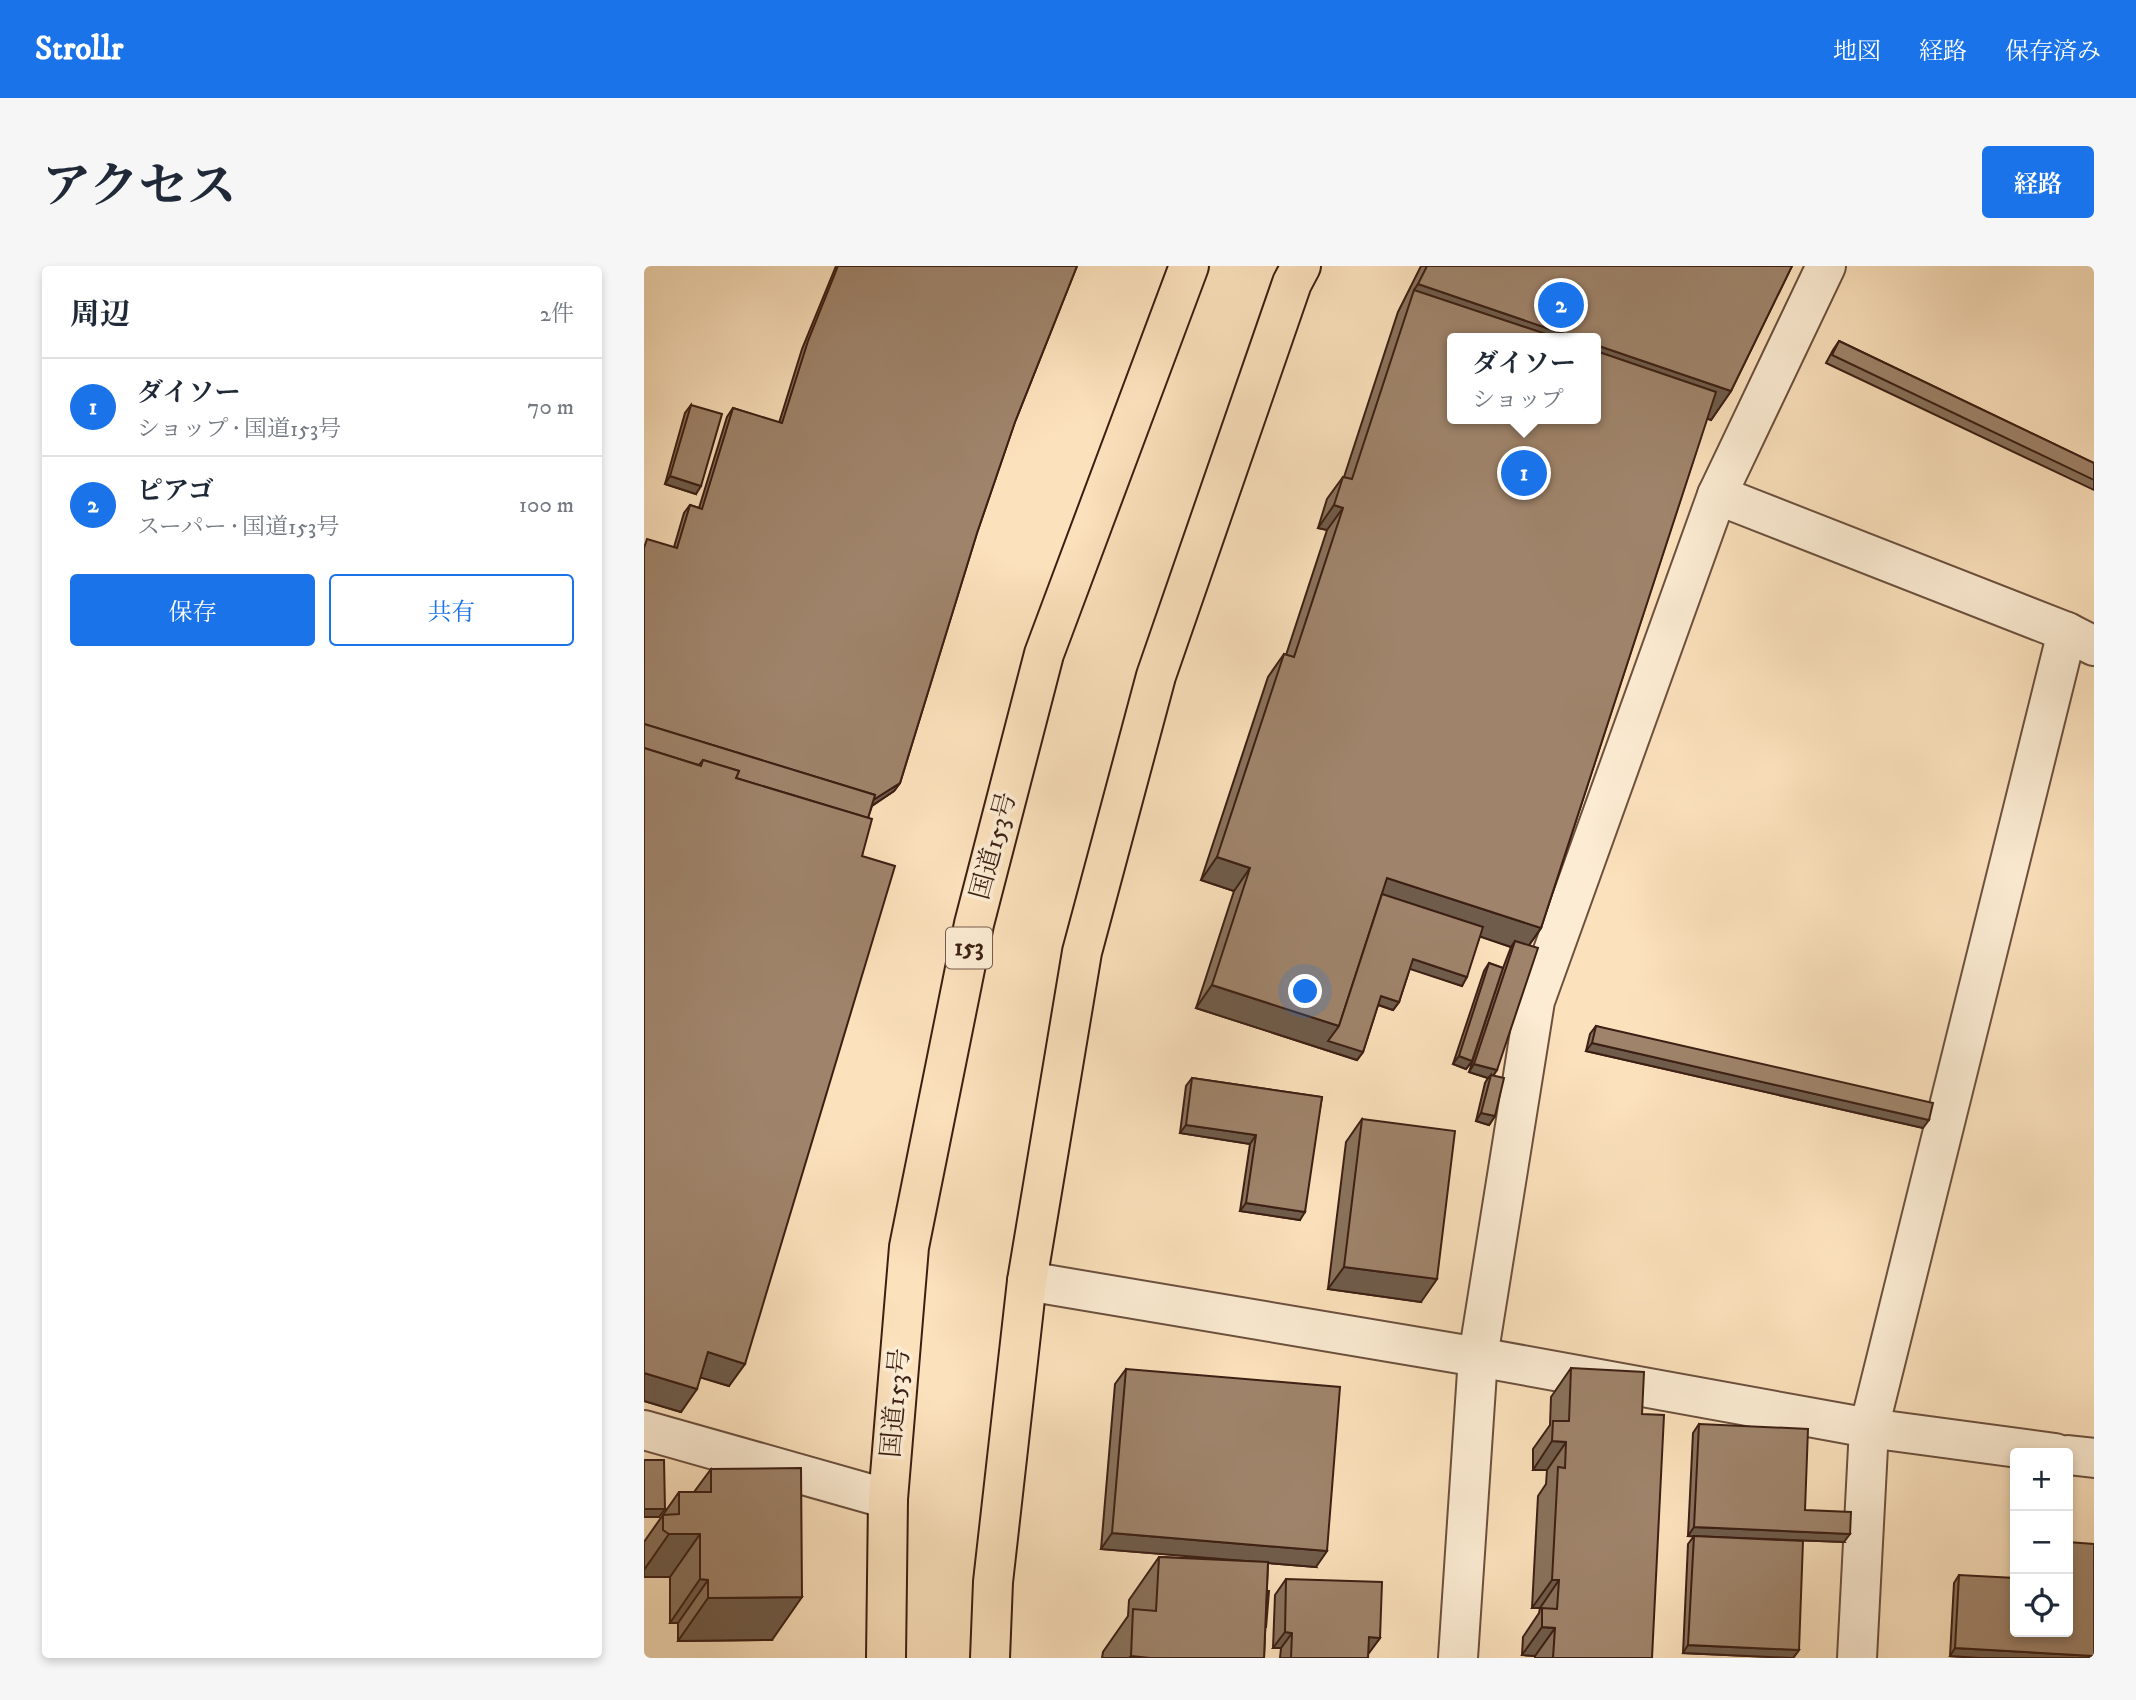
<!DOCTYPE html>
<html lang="ja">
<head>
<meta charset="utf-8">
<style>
  body { margin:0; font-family:"IM FELL DW Pica","Noto Serif JP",serif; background:#f6f6f7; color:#1f2937 }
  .controls { position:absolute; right:21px; bottom:21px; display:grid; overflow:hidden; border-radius:7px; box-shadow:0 4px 10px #0003 }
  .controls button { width:63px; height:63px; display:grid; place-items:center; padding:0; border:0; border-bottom:2px solid #e0e1e3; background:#fff; color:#1f2937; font:35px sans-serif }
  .you { position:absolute; left:662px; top:726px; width:24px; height:24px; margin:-18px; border:5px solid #fff; border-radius:50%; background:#1a73e8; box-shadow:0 0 0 10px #1a73e833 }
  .badge { display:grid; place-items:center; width:46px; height:46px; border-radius:50%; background:#1a73e8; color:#fff; font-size:23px; font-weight:700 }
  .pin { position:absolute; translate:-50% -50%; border:4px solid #fff; box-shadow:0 2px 7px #0006 }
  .popup { position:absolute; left:803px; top:67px; width:154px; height:91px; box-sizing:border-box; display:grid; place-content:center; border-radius:7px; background:#fff; filter:drop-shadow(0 2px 5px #0005); font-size:23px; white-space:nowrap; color:#747a83 }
  .popup b { font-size:26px; color:#1f2937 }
  .popup::after { content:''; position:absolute; left:50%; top:100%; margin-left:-14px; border:14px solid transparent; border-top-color:#fff }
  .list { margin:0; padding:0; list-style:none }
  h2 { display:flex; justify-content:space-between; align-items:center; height:91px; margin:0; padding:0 28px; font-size:30px }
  h2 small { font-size:23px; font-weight:400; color:#747a83 }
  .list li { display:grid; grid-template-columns:46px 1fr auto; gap:21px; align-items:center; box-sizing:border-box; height:98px; padding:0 28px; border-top:2px solid #e0e1e3 }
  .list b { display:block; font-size:26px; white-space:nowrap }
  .list p { margin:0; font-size:23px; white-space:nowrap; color:#747a83 }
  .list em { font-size:23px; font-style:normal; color:#747a83 }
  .actions { display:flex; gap:14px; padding:21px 28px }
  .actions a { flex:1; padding:16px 0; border:2px solid #1a73e8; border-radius:7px; text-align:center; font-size:24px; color:#1a73e8 }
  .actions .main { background:#1a73e8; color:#fff }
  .icon { flex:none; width:38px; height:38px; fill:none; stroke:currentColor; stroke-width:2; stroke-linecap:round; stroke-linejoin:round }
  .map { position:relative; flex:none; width:1450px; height:1392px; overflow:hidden; border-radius:7px }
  header { display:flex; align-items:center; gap:42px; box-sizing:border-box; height:98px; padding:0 35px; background:#1a73e8; color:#fff }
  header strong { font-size:33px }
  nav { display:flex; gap:38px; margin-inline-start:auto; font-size:24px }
  .intro { display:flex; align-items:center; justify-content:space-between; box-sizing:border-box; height:168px; padding:0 42px }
  h1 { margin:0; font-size:49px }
  .button { padding:18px 32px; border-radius:7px; background:#1a73e8; color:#fff; font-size:24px; font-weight:700 }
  main { display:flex; gap:42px; padding:0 42px }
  aside { flex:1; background:#fff; border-radius:7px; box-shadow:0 4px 10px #0003 }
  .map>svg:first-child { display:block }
</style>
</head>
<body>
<header>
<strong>Strollr</strong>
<nav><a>地図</a><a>経路</a><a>保存済み</a></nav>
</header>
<div class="intro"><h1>アクセス</h1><a class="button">経路</a></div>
<main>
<aside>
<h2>周辺<small>2件</small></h2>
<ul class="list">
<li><span class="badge">1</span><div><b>ダイソー</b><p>ショップ · 国道153号</p></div><em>70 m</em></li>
<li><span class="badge">2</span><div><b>ピアゴ</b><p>スーパー · 国道153号</p></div><em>100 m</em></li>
</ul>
<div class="actions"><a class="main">保存</a><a>共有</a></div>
</aside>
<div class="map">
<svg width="1450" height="1392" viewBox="0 0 1450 1392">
  <rect width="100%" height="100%" fill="#fbe1bc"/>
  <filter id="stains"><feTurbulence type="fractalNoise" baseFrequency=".00286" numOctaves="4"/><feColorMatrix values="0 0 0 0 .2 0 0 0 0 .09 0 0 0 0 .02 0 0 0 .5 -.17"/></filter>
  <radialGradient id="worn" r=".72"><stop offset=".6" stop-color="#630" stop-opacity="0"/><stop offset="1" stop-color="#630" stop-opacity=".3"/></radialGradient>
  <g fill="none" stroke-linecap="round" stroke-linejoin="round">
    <defs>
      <g id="street">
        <path d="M1073,229L1423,366L1450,380"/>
        <path d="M383,1015L834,1091L1225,1162L1411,1187"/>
        <path d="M0,1164L244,1233"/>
        <path d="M1424,1189L1450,1192"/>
        <path d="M814,1392L834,1091L891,735L1073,229L1182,0"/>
        <path d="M1213,1392L1225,1162L1423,366"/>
      </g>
      <g id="highway">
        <path d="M242,1392L244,1233L265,981L330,658L400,388L545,0"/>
        <path d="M346,1392L349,1316L383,1015L438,686L512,410L648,17L657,0"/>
      </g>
    </defs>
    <!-- street casing -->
    <use href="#street" stroke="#6c503e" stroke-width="42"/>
    <!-- highway casing -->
    <use href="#highway" stroke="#3c1f14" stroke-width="42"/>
    <!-- street -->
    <use href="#street" stroke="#fcecd3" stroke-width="38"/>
    <!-- highway -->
    <use href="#highway" stroke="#fbe1bc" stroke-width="38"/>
  </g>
  <!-- wall -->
  <g fill="#89725c" stroke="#3c1f14" stroke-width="2">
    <path d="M192,0H433L371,156L333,267L256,517L250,525L228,540L224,552L218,590L85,1120L56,1111L37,1146L0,1135V282L30,281L40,247L46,239L55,242L83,151L89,142L135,157L158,83Z"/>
    <path d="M777,0H1148L1087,125L1067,154L1063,152L897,662L885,679L849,809L851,850L845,859L832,855L841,817L844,812L825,806L858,704L828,795L822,803L809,798L840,705L845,697L859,702L867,681L836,670L818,720L766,702L755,736L749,744L734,739L719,786L713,794L552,742L590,625L557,614L624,411L640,388L642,389L683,264L674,262L683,233L699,211H700L754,46Z"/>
    <path d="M1195,75L1450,197V224L1182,97L1189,84Z"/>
    <path d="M47,139L52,228L21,218L41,147Z"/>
    <path d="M952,760L1279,862L942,785L946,768Z"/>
    <path d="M548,812L678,831L656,954L596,945L606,878L536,867L542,820Z"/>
    <path d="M718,853L777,1036L684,1023L702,876Z"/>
    <path d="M927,1102L998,1148L1008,1392H891V1390L878,1389L879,1371L895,1347L896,1342H888L894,1230L902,1218L903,1204H889V1183L906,1159L907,1131Z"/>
    <path d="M482,1103L672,1301L624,1297L620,1392H458L459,1386L484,1350L485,1334L515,1291L596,1294L457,1283L471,1118Z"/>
    <path d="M1055,1158L1161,1244L1200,1276L1044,1270L1049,1167Z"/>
    <path d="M67,1203L128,1374L34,1375V1357H26V1311H0V1276L35,1226H50Z"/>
    <path d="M1050,1270L1155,1384L1149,1392L1039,1387L1044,1278Z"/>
    <path d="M1315,1309L1424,1366L1450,1392H1336L1306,1390L1310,1317Z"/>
    <path d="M642,1313L736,1372L724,1387V1392H636L637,1382H629L631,1329Z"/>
  </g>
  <!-- shaded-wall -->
  <g fill="#6f5c4b" stroke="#3c1f14" stroke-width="2">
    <path d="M774,18L932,72H830L770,24Z"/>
    <path d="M952,79L1087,125L1067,154L952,114Z"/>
    <path d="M26,210L57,220L52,228L21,218Z"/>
    <path d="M690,239L699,242L683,264L674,262Z"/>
    <path d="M256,517L250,525L220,545L226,536Z"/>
    <path d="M573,591L606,602L590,625L557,614Z"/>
    <path d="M743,612L897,662L881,685L871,675L867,681L730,635Z"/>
    <path d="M769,693L823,711L818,720L763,702Z"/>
    <path d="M568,719L695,760L719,786L713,794L552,742Z"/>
    <path d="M737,730L755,736L749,744L732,738Z"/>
    <path d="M948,777L1285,854L1279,862L942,785Z"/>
    <path d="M815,790L828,795L822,803L809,798Z"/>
    <path d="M830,798L853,804L847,813V809L844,812L825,806Z"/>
    <path d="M837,847L851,850L845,859L832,855Z"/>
    <path d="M542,859L612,869L606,878L536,867Z"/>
    <path d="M602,937L661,946L656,954L596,945Z"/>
    <path d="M700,1001L793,1013L777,1036L684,1023Z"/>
    <path d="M64,1086L101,1098L85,1120L48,1109Z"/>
    <path d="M0,1107L53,1123L37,1146L0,1135Z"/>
    <path d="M908,1175L922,1176L903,1204H889Z"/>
    <path d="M0,1243H21L15,1251H0Z"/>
    <path d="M1050,1261L1206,1268L1200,1276L1044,1270Z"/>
    <path d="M468,1267L683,1285L672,1301L457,1283Z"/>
    <path d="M25,1268H56L26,1311H0V1304Z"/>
    <path d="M56,1313L64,1314L34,1357H26Z"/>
    <path d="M908,1314H915L896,1342H888Z"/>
    <path d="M158,1331L128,1374L34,1375L64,1332Z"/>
    <path d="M898,1361L911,1362L891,1390L878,1389Z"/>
    <path d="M641,1366L648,1367L637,1382H629Z"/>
    <path d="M725,1371L736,1372L725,1387H714Z"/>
    <path d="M1044,1379L1155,1384L1149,1392L1039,1387Z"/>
    <path d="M1311,1382L1450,1390V1392H1336L1306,1390Z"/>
    <path d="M487,1390L506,1391L485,1392Z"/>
  </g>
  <!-- building -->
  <g fill="#9f846b" stroke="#3c1f14" stroke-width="2">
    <path d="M194,0H433L371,156L333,267L256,517L229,534L231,529L0,458V282L3,273L33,282L46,239L58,243L89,142L138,157L164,75Z"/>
    <path d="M783,0H1148L1087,125L952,79V72H932L774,18Z"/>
    <path d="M770,24L914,72H808V153H952V85L1072,126L897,662L743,612L695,760L568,719L606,602L573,591L640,388L650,391L699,242L690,239L699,211L708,213Z"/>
    <path d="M1195,75L1450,197V214L1188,89Z"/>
    <path d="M47,139L78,148L57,220L26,210Z"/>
    <path d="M0,458L231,529L224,552L92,512L95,505L59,494L55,499L0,482Z"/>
    <path d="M0,482L57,500L59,494L95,505L92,512L228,553L218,590L251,600L101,1098L64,1086L53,1123L0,1107Z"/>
    <path d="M738,628L839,661L823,711L769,693L755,736L737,730L719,786L684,775L695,760Z"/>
    <path d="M871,675L894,682L853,804L830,798Z"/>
    <path d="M845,697L859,702L828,795L815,790Z"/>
    <path d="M952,760L1289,837L1285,854L948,777Z"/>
    <path d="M847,809L860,812L851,850L837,847Z"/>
    <path d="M548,812L678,831L661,946L602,937L612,869L542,859Z"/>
    <path d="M718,853L811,865L793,1013L700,1001Z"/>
    <path d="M927,1102L1000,1106L998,1148L1020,1149L1008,1392H909L911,1362L898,1361V1342L913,1343L915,1314H908L914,1201L921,1202L922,1176L908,1175L909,1155H925Z"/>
    <path d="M482,1103L696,1121L683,1285L468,1267Z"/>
    <path d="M1055,1158L1164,1163L1161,1244L1207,1246L1206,1268L1050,1261Z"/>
    <path d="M0,1194H20L21,1243H0Z"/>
    <path d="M157,1202L158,1331L64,1332V1314L56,1313V1268H25L19,1264V1249L35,1248V1226H67V1203Z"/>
    <path d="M1050,1270L1159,1275L1155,1384L1044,1379Z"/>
    <path d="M1424,1276L1450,1278V1390L1311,1382L1315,1309L1371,1312V1366H1424Z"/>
    <path d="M515,1291L624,1296L620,1392H506L487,1390L489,1343L512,1345Z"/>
    <path d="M642,1313L738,1316L736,1372L725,1371L724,1392H647L648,1367L641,1366Z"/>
    <path d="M623,1325H625L622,1362Z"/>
  </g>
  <g text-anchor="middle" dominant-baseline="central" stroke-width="7" stroke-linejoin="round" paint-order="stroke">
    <!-- shield labels -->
    <rect fill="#fcecd3" stroke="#765c4d" stroke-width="2" x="302" y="661.5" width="46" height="41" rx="5"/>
    <g font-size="24" font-weight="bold" fill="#3c1f14">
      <text x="325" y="682">153</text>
    </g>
    <!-- street labels -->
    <g font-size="26" fill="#3c1f14" stroke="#fcecd3">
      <text transform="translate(350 580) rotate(-75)">国道153号</text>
      <text transform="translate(252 1137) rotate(-85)">国道153号</text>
    </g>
  </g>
  <rect width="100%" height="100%" filter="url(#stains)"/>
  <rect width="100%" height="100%" fill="url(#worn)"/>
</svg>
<div class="controls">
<button>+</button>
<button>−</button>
<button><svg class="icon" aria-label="locate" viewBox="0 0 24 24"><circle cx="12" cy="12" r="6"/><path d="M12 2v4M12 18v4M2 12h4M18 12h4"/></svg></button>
</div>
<div class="you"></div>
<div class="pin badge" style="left:880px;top:207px">1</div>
<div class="popup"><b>ダイソー</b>ショップ</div>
<div class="pin badge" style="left:917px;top:39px">2</div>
</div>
</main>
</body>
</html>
